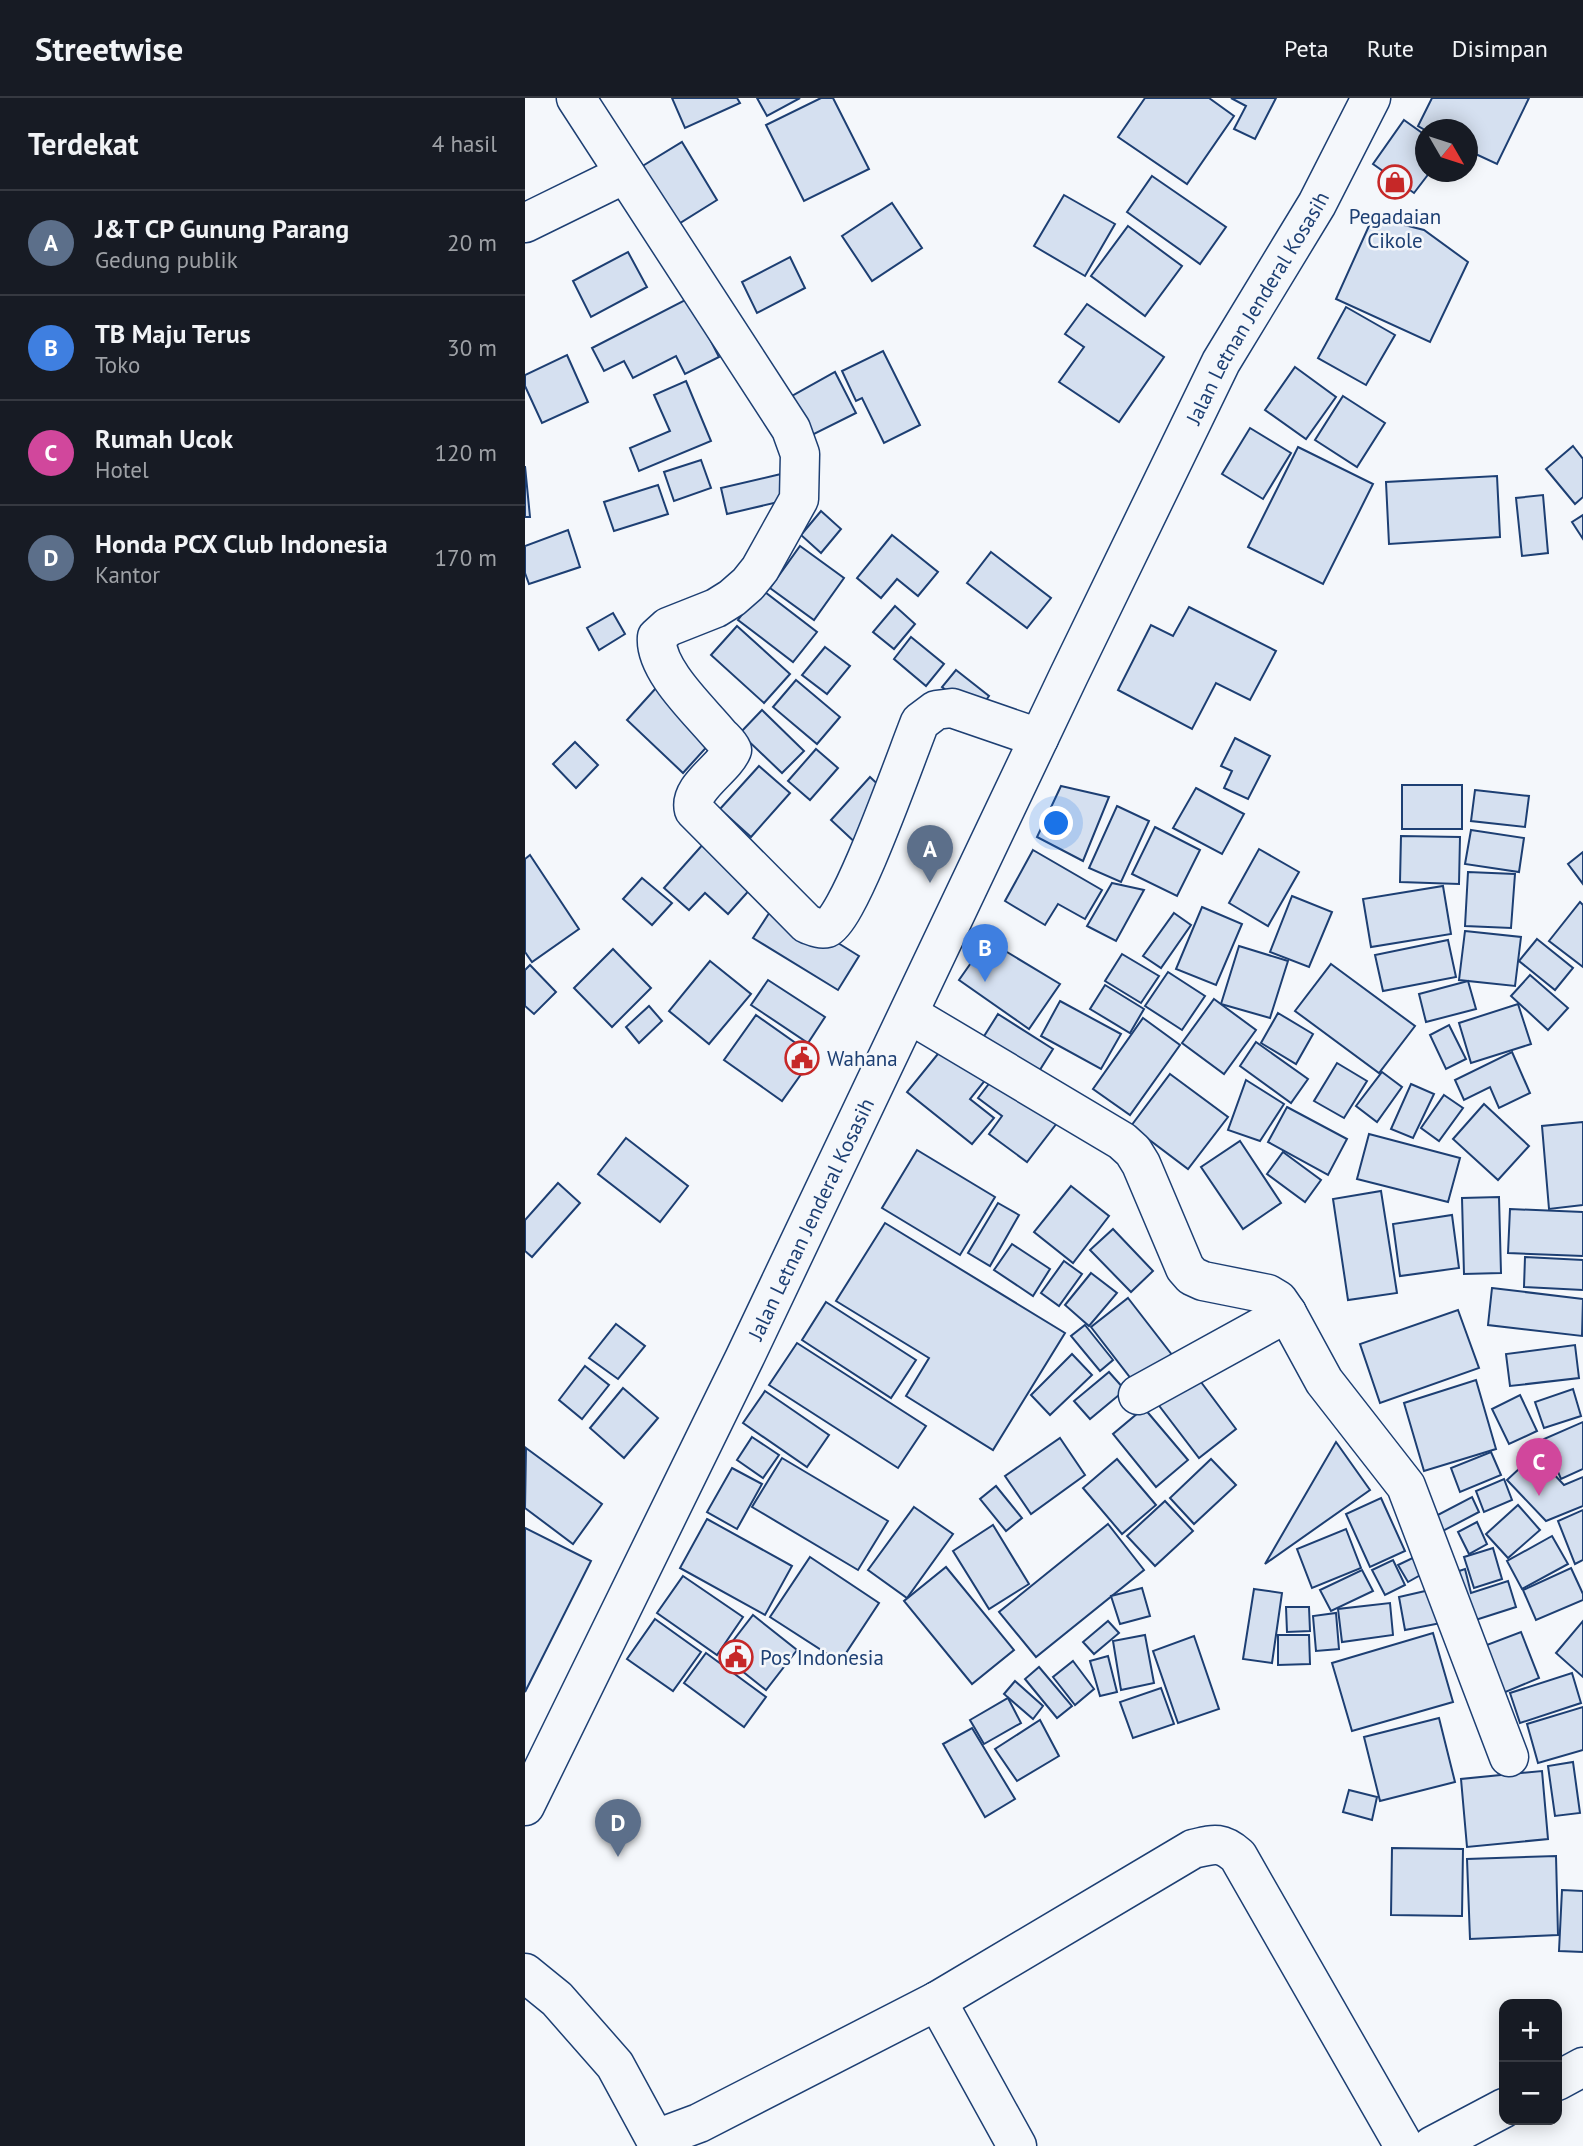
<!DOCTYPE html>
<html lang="id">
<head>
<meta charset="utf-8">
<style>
  body { margin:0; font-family:"PT Sans",sans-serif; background:#242831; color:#f1f3f6 }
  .controls { position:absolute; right:21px; bottom:21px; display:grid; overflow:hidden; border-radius:14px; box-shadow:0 4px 18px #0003 }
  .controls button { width:63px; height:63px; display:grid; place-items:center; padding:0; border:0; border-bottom:2px solid #363941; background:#171b24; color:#f1f3f6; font:35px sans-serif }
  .compass { position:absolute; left:890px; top:21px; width:63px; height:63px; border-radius:50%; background:#171b24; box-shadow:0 4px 18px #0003; rotate:129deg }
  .you { position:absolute; left:532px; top:726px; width:24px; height:24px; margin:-18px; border:5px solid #fff; border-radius:50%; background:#1a73e8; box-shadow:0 0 0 10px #1a73e833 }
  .badge { display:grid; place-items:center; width:46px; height:46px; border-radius:50%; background:#d93025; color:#fff; font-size:23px; font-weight:700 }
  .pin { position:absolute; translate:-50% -58px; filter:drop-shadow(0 2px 4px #0008) }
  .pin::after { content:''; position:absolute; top:37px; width:24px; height:21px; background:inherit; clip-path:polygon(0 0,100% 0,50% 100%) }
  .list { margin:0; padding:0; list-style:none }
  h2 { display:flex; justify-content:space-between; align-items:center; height:91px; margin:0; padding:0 28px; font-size:30px }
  h2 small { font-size:23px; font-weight:400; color:#9ea1a6 }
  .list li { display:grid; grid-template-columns:46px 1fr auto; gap:21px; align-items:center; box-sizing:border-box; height:105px; padding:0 28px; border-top:2px solid #363941 }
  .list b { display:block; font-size:26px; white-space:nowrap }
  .list p { margin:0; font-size:23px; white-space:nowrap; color:#9ea1a6 }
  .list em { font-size:23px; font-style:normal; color:#9ea1a6 }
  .map { position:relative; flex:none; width:1058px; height:2048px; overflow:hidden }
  header { display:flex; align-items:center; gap:42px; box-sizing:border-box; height:98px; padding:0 35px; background:#171b24; border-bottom:2px solid #363941 }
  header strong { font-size:33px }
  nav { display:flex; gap:38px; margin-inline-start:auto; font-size:24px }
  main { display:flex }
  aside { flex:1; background:#171b24 }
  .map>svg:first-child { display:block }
</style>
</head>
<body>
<header>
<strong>Streetwise</strong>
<nav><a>Peta</a><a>Rute</a><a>Disimpan</a></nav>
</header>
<main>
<aside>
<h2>Terdekat<small>4 hasil</small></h2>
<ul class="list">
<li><span class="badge" style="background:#5c6f8a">A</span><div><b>J&amp;T CP Gunung Parang</b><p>Gedung publik</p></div><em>20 m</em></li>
<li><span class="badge" style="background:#3f7fe0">B</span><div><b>TB Maju Terus</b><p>Toko</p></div><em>30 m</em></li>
<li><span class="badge" style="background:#d1479c">C</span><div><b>Rumah Ucok</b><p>Hotel</p></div><em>120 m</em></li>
<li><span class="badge" style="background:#5c6f8a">D</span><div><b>Honda PCX Club Indonesia</b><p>Kantor</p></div><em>170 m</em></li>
</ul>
</aside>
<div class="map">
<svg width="1058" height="2048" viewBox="0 0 1058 2048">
  <rect width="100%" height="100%" fill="#f4f7fb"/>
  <!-- building -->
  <g fill="#d5e0f0" stroke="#1d3f73" stroke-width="2">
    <path d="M147,0H212L215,5L160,30Z"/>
    <path d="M232,0H275L242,18Z"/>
    <path d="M296,0H308L344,71L279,103L241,27Z"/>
    <path d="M620,0H684L709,18L662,86L593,39Z"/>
    <path d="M706,0H751L730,41L709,31L721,8Z"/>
    <path d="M907,0H1004L972,66L942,52V32H900L893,28Z"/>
    <path d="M879,22L900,37V74H905L889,95L848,66Z"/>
    <path d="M157,44L192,102L147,130L111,72Z"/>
    <path d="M627,78L701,129L675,166L602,114Z"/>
    <path d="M539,97L590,126L560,178L509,148Z"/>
    <path d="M367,105L397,150L347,183L317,138Z"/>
    <path d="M848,119L899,132L943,164L905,244L811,201Z"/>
    <path d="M603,128L657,168L620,218L566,178Z"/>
    <path d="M103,154L122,189L66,219L48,183Z"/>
    <path d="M265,159L280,190L232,215L217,184Z"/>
    <path d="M164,200L194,259L160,276L151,258L108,280L99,263L79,273L67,250Z"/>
    <path d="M562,206L639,259L594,324L534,284L559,249L540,236Z"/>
    <path d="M821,209L870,237L841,287L793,260Z"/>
    <path d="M358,253L395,327L359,345L337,300L331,303L317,273Z"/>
    <path d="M42,257L63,304L17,325L0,288V277Z"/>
    <path d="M770,269L811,299L781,341L740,312Z"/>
    <path d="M310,274L331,315L287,337L267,298Z"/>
    <path d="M161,283L186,343L114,373L105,350L145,333L129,297Z"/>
    <path d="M818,298L860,325L832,369L790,342Z"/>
    <path d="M725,330L766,355L738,401L697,376Z"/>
    <path d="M1048,348L1058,361V399L1050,406L1021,371Z"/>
    <path d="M773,349L848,386L798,486L723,449Z"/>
    <path d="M176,362L186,390L149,403L139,374Z"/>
    <path d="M0,368L5,419H0Z"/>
    <path d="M256,376L262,402L202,416L196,390Z"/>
    <path d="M972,378L975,439L864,446L861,384Z"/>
    <path d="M133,387L143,416L89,433L79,404Z"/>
    <path d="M1018,397L1023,455L997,458L991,400Z"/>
    <path d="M296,413L316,431L296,455L276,437Z"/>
    <path d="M1058,417V441L1047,424Z"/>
    <path d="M43,432L55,469L4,486L0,475V448Z"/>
    <path d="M367,437L413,474L393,498L372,481L356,500L332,480Z"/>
    <path d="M275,448L319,480L289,522L245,490Z"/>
    <path d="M466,454L526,500L502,530L442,485Z"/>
    <path d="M236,491L292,534L268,564L213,522Z"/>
    <path d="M370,508L390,526L369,551L348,534Z"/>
    <path d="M664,509L751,553L725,602L691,585L667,631L593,592L626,527L648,538Z"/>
    <path d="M88,515L100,536L74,552L62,530Z"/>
    <path d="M212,528L265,576L239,605L186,557Z"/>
    <path d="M386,539L419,566L401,588L369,561Z"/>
    <path d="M300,549L325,568L302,596L277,577Z"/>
    <path d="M431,572L464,598L451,616L417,589Z"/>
    <path d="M271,582L315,619L292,646L248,609Z"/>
    <path d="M131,590L187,643L158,675L102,622Z"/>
    <path d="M237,612L279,653L257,675L215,635Z"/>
    <path d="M710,640L745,658L723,701L699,690L707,673L696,668Z"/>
    <path d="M50,644L73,667L51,690L28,666Z"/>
    <path d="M291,651L313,670L285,702L263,683Z"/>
    <path d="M234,668L265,695L226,739L195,711Z"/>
    <path d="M345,679L360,693L334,748L306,722Z"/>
    <rect x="877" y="687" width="60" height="44"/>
    <path d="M536,688L584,699L558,763L512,739Z"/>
    <path d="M671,690L719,716L697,756L648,730Z"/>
    <path d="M950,692L1004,698L1000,729L946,723Z"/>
    <path d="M592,708L624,723L596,784L564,770Z"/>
    <path d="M630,729L675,752L652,798L607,776Z"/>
    <path d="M946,732L999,740L994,774L940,766Z"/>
    <path d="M876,738L935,739L934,786L875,784Z"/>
    <path d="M180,744L228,788L203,816L180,795L164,812L139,790Z"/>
    <path d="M734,751L774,774L743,828L704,805Z"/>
    <path d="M508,752L577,792L560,821L533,806L520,827L480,803Z"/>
    <path d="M1058,754V786L1043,766Z"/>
    <path d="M5,757L54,831L7,864L0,854V761Z"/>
    <path d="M943,774L990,776L986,830L940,828Z"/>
    <path d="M117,780L147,805L127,827L98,801Z"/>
    <path d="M587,785L619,792L591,843L562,828Z"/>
    <path d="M918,788L926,836L846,849L838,801Z"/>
    <path d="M767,798L807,814L784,869L745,854Z"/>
    <path d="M1055,804L1058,807V869L1024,843Z"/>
    <path d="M250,806L334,858L313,892L228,840Z"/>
    <path d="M677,809L717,826L691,887L651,871Z"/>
    <path d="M649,815L666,827L636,870L618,858Z"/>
    <path d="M940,833L996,839L990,888L934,882Z"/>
    <path d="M1012,841L1048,870L1030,892L994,863Z"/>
    <path d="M462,842L535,886L504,931L434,882Z"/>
    <path d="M923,842L931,879L858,893L850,857Z"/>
    <path d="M714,848L763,863L745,920L696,906Z"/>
    <path d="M88,851L126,890L87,929L49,890Z"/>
    <path d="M597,856L634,878L616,905L580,883Z"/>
    <path d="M185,863L226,896L184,946L144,913Z"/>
    <path d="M806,866L890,928L854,975L770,913Z"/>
    <path d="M5,867L31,894L9,916L0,908V872Z"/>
    <path d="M643,874L680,898L657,932L620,908Z"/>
    <path d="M1005,877L1043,910L1023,932L986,898Z"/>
    <path d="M243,882L300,919L283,945L226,907Z"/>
    <path d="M943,883L951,911L901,924L894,896Z"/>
    <path d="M580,887L619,911L605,935L565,911Z"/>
    <path d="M689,901L731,932L699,976L657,945Z"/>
    <path d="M535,903L596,936L576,971L516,938Z"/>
    <path d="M993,906L1006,946L946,965L934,925Z"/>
    <path d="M124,908L137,923L114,945L101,929Z"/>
    <path d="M753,915L788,936L771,966L736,945Z"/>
    <path d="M473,916L528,951L511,978L456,943Z"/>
    <path d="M231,917L289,958L257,1003L199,962Z"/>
    <path d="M618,920L655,947L605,1017L568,991Z"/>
    <path d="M924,927L941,961L921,971L905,937Z"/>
    <path d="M731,944L783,981L766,1005L715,968Z"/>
    <path d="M421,946L462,980L445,1001L469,1020L447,1046L382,994Z"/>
    <path d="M987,954L1005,995L974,1010L965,989L939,1002L930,982Z"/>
    <path d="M812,965L842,983L819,1020L789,1003Z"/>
    <path d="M857,974L877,989L852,1024L831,1008Z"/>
    <path d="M645,976L703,1019L663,1071L606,1028Z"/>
    <path d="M470,978L532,1025L502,1064L464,1036L477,1018L453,1000Z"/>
    <path d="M721,982L759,1006L735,1043L703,1032Z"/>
    <path d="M886,986L909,996L888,1040L866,1031Z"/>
    <path d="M919,997L938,1010L914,1043L896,1030Z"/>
    <path d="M959,1006L1004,1048L973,1082L928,1041Z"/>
    <path d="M762,1009L822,1041L803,1077L743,1044Z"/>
    <path d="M1058,1024V1107L1024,1111L1017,1028Z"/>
    <path d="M844,1036L935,1060L923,1104L832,1081Z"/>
    <path d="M101,1040L163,1088L135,1124L73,1076Z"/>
    <path d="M715,1043L756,1105L718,1131L676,1069Z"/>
    <path d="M392,1052L470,1099L435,1157L357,1110Z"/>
    <path d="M758,1054L796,1082L780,1104L742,1076Z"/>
    <path d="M33,1085L55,1105L7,1159L0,1153V1122Z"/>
    <path d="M546,1088L584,1118L548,1165L509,1134Z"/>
    <path d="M856,1093L872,1195L823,1202L808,1101Z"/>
    <path d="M974,1099L976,1175L939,1176L937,1100Z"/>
    <path d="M473,1105L494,1117L465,1168L443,1155Z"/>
    <path d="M985,1111L1058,1114V1158L983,1155Z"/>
    <path d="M927,1117L934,1170L875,1178L868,1126Z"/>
    <path d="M360,1125L540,1235L468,1352L381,1298L404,1260L311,1203Z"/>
    <path d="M588,1131L628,1173L606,1194L565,1152Z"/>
    <path d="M487,1146L525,1171L508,1198L469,1172Z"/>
    <path d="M1000,1159L1058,1162V1192L999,1189Z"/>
    <path d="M539,1163L557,1176L534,1208L516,1195Z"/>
    <path d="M566,1175L592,1195L564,1228L540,1207Z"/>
    <path d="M967,1190L1058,1201L1057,1238L963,1227Z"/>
    <path d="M603,1200L651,1262L614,1291L566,1229Z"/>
    <path d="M301,1204L391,1262L366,1300L277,1242Z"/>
    <path d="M933,1212L954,1270L855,1305L835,1246Z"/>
    <path d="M91,1226L120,1248L93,1281L64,1260Z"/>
    <path d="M560,1227L588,1262L575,1273L546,1238Z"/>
    <path d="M272,1245L401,1328L373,1370L244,1287Z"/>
    <path d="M1050,1247L1054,1280L985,1288L981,1256Z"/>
    <path d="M547,1256L567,1277L525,1317L506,1297Z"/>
    <path d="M60,1268L84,1287L57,1321L34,1302Z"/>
    <path d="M667,1272L711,1331L674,1360L629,1301Z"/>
    <path d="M584,1274L600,1292L565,1321L549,1303Z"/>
    <path d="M951,1282L971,1351L899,1373L879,1305Z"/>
    <path d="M98,1290L133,1320L99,1360L65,1330Z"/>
    <path d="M1048,1291L1056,1318L1019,1330L1010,1304Z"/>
    <path d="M240,1293L304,1337L282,1369L218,1325Z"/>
    <path d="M995,1297L1012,1333L984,1346L967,1311Z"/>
    <path d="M619,1310L663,1362L631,1389L588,1336Z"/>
    <path d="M1058,1324V1371L1036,1381L1019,1341Z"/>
    <path d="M227,1339L254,1357L238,1380L212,1362Z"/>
    <path d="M535,1340L560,1377L506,1416L480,1378Z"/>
    <path d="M811,1344L845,1392L740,1466Z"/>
    <path d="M1,1350L77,1406L48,1446L0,1410Z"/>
    <path d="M966,1354L976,1377L935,1394L926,1370Z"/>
    <path d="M1010,1356L1039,1387L1058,1379V1408L1021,1423L982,1382Z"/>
    <path d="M257,1360L363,1423L333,1472L227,1409Z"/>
    <path d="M592,1361L631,1407L597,1436L558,1390Z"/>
    <path d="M686,1361L711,1387L669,1426L645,1400Z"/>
    <path d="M207,1370L237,1386L212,1431L182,1414Z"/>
    <path d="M979,1381L987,1402L959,1414L951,1393Z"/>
    <path d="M471,1388L497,1420L481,1433L455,1401Z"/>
    <path d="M947,1399L954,1414L914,1435L907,1420Z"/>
    <path d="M856,1400L880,1453L845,1469L821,1416Z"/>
    <path d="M640,1403L668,1433L630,1468L602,1438Z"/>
    <path d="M993,1407L1015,1432L983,1460L961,1436Z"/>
    <path d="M389,1409L428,1436L382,1500L343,1472Z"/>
    <path d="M1058,1412V1462L1050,1466L1033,1423Z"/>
    <path d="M182,1421L267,1468L240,1517L155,1470Z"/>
    <path d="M952,1424L962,1446L944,1456L933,1434Z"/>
    <path d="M583,1426L619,1472L511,1559L474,1514Z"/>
    <path d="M468,1427L504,1486L464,1511L428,1453Z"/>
    <path d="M0,1430L66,1463L0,1594Z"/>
    <path d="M821,1431L836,1470L787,1490L772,1451Z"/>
    <path d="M1027,1438L1043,1466L997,1491L982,1463Z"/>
    <path d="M968,1450L977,1481L949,1490L939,1459Z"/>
    <path d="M898,1455L906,1471L883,1484L873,1467Z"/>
    <path d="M285,1459L354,1505L315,1564L245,1519Z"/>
    <path d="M868,1462L880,1487L860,1497L847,1472Z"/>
    <path d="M421,1469L489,1552L447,1586L379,1503Z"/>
    <path d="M1046,1470L1058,1496V1502L1011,1522L998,1492Z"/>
    <path d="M940,1471L946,1495L983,1483L991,1509L938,1526L922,1477Z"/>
    <path d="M837,1472L848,1493L806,1513L795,1492Z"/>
    <path d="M158,1478L218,1519L192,1557L132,1515Z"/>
    <path d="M617,1490L625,1518L595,1526L586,1498Z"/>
    <path d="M729,1491L757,1495L747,1565L718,1561Z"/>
    <path d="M909,1491L916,1525L880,1532L874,1499Z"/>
    <path d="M865,1505L868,1537L817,1544L813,1511Z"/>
    <path d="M761,1509H784L785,1533L762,1534Z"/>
    <path d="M811,1515L814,1551L791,1553L788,1518Z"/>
    <path d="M228,1517L272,1552L241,1592L197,1557Z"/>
    <path d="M130,1521L176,1554L148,1593L102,1561Z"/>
    <path d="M583,1523L594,1535L569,1556L558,1544Z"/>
    <path d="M1058,1523V1579L1031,1555Z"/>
    <path d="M996,1534L1014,1580L978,1595L959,1548Z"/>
    <path d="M908,1535L928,1604L827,1633L807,1565Z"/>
    <path d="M620,1537L629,1585L596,1592L588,1543Z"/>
    <path d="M753,1537H784L785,1566L753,1567Z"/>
    <path d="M669,1538L694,1611L653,1625L628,1553Z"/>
    <path d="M181,1555L241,1599L219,1629L159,1585Z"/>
    <path d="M583,1558L592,1594L575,1598L565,1563Z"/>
    <path d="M548,1563L569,1591L550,1607L528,1579Z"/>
    <path d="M514,1569L547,1608L532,1620L500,1581Z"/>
    <path d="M1047,1575L1056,1605L995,1625L985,1595Z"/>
    <path d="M490,1583L518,1608L508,1621L479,1596Z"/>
    <path d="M636,1590L649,1626L608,1640L595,1604Z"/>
    <path d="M483,1600L496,1625L459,1646L445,1622Z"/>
    <path d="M1058,1609V1652L1013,1665L1002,1626Z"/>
    <path d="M914,1620L930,1684L855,1703L839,1639Z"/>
    <path d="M515,1622L534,1658L492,1683L470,1651Z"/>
    <path d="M447,1630L490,1701L460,1719L418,1646Z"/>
    <path d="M1048,1664L1055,1715L1030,1718L1023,1668Z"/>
    <path d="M1017,1673L1023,1741L942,1749L936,1681Z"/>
    <path d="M824,1692L852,1699L847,1722L818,1714Z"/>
    <path d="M867,1750L938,1751L937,1818L866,1817Z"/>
    <path d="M1031,1758L1033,1837L945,1841L942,1761Z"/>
    <path d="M1037,1792L1058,1793V1854L1034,1853Z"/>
  </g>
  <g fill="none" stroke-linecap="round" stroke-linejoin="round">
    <defs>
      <g id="street">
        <path d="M51,0L266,331L275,356L274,401L235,471L223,486L207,500L191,510L143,529L132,539C129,571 174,612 193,635C198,641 204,645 207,652C199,671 163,690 169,712L282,826C288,828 295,832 302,830C325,820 382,656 395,624L411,612L427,610L514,640"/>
        <path d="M0,125L100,76"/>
        <path d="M384,916L597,1043L608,1053L616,1066L660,1170L667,1178L678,1183L743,1196L753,1202L762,1215L799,1283L881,1388L984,1659"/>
        <path d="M613,1297L762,1215"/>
        <path d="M0,1875L32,1901L90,1967L134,2048"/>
        <path d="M412,1903L492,2048"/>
        <path d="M1032,1983L1058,1969"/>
        <path d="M131,2041L174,2025L412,1903L668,1751C689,1746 696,1743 713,1758L879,2048"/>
        <path d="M907,2048L979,2010"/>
      </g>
      <g id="highway">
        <path id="s1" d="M0,1708L219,1261L544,577L696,264L792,106L846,0"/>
      </g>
    </defs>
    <!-- street casing -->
    <use href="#street" stroke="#1d3f73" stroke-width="41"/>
    <!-- highway casing -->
    <use href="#highway" stroke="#1d3f73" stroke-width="41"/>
    <!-- street -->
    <use href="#street" stroke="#f4f7fb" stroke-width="38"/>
    <!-- highway -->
    <use href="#highway" stroke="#f4f7fb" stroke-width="38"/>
  </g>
  <!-- icons -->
  <defs>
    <symbol id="shop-ring" viewBox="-11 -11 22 22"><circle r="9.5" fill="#f4f7fb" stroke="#c62828" stroke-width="1.5"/><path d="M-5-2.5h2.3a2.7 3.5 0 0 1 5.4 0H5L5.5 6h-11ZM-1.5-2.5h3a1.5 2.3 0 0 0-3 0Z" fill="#c62828"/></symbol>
    <symbol id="civic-ring" viewBox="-11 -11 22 22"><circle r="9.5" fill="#f4f7fb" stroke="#c62828" stroke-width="1.5"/><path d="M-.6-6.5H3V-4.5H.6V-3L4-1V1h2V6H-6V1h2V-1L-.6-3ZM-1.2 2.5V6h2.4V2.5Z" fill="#c62828"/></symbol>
  </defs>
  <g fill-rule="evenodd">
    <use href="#shop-ring" x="851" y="65" width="38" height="38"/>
    <use href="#civic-ring" x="258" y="941" width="38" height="38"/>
    <use href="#civic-ring" x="192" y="1540" width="38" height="38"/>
  </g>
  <g text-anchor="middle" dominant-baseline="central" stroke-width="5" stroke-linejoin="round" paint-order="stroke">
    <!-- poi labels -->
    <g font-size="21" fill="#1d3f73" stroke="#f4f7fb" text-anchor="start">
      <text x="870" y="118" text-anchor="middle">Pegadaian<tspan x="870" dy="24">Cikole</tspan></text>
      <text x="302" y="960">Wahana</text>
      <text x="235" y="1559">Pos Indonesia</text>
    </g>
    <!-- street labels -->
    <g font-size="21" fill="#1d3f73" stroke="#f4f7fb">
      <text stroke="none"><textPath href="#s1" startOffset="1668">Jalan Letnan Jenderal Kosasih</textPath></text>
      <text stroke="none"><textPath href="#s1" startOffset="653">Jalan Letnan Jenderal Kosasih</textPath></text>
    </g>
  </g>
</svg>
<div class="controls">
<button>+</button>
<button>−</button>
</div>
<svg class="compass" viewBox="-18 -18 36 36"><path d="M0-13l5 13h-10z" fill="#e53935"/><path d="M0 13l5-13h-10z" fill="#9ea1a6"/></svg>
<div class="you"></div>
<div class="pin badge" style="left:405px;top:785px;background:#5c6f8a">A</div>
<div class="pin badge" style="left:460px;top:884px;background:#3f7fe0">B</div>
<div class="pin badge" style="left:1014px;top:1398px;background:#d1479c">C</div>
<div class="pin badge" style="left:93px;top:1759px;background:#5c6f8a">D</div>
</div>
</main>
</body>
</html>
